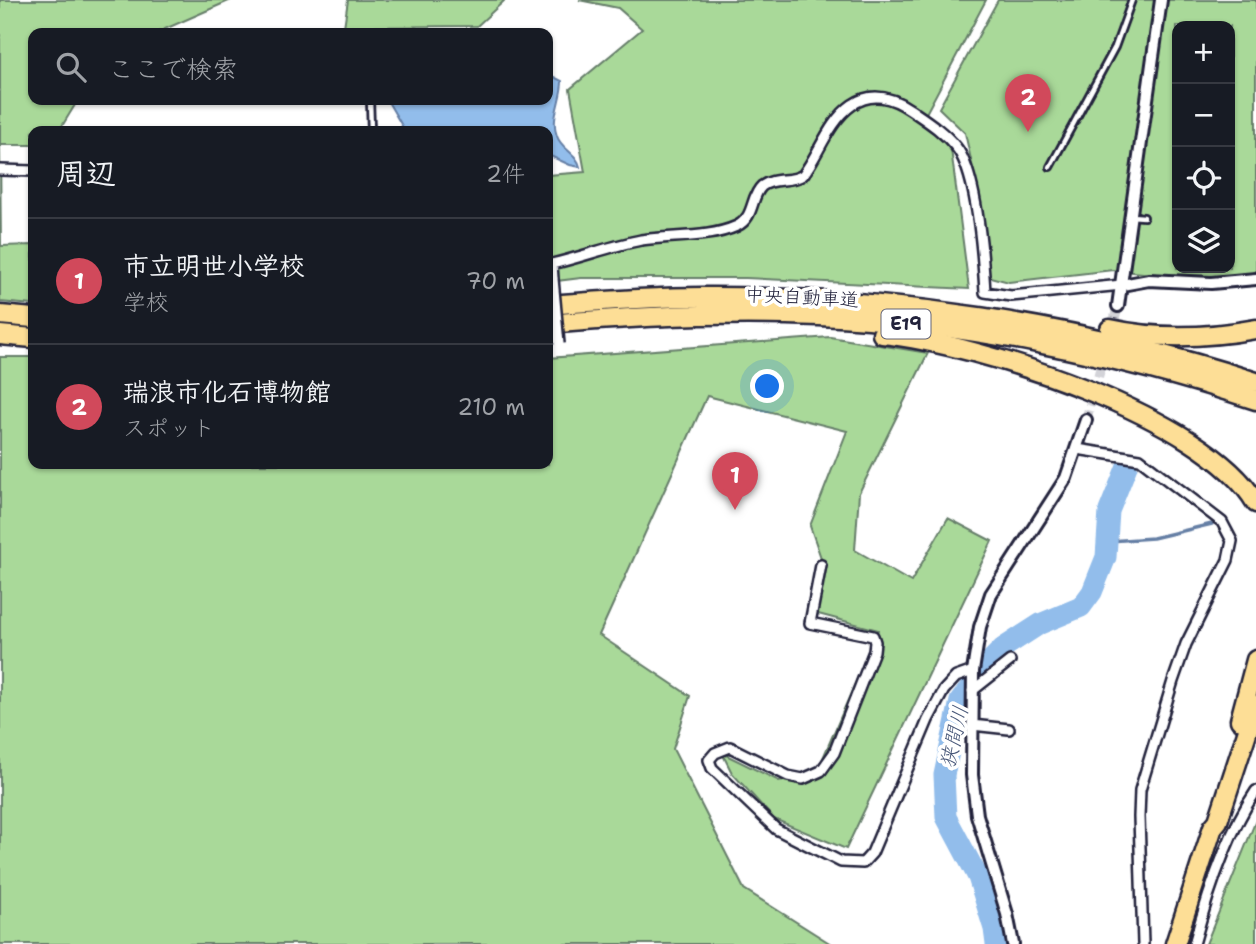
<!DOCTYPE html>
<html lang="ja">
<head>
<meta charset="utf-8">
<style>
  body { margin:0; font-family:"Shantell Sans","Klee One",sans-serif; background:#242831; color:#f1f3f6 }
  .controls { position:absolute; right:21px; top:21px; display:grid; overflow:hidden; border-radius:14px; box-shadow:0 2px 5px #0004 }
  .controls button { width:63px; height:63px; display:grid; place-items:center; padding:0; border:0; border-bottom:2px solid #363941; background:#171b24; color:#f1f3f6; font:35px sans-serif }
  .you { position:absolute; left:768px; top:387px; width:24px; height:24px; margin:-18px; border:5px solid #fff; border-radius:50%; background:#1a73e8; box-shadow:0 0 0 10px #1a73e833 }
  .badge { display:grid; place-items:center; width:46px; height:46px; border-radius:50%; background:#d1495b; color:#fff; font-size:23px; font-weight:700 }
  .pin { position:absolute; translate:-50% -58px; filter:drop-shadow(0 2px 4px #0008) }
  .pin::after { content:''; position:absolute; top:37px; width:24px; height:21px; background:inherit; clip-path:polygon(0 0,100% 0,50% 100%) }
  .list { margin:0; padding:0; list-style:none }
  h2 { display:flex; justify-content:space-between; align-items:center; height:91px; margin:0; padding:0 28px; font-size:30px }
  h2 small { font-size:23px; font-weight:400; color:#9ea1a6 }
  .list li { display:grid; grid-template-columns:46px 1fr auto; gap:21px; align-items:center; box-sizing:border-box; height:126px; padding:0 28px; border-top:2px solid #363941 }
  .list b { display:block; font-size:26px; white-space:nowrap }
  .list p { margin:0; font-size:23px; white-space:nowrap; color:#9ea1a6 }
  .list em { font-size:23px; font-style:normal; color:#9ea1a6 }
  .icon { flex:none; width:38px; height:38px; fill:none; stroke:currentColor; stroke-width:2; stroke-linecap:round; stroke-linejoin:round }
  .map { position:relative; flex:none; width:1256px; height:944px; overflow:hidden }
  .search { position:absolute; background:#171b24; box-shadow:0 2px 5px #0004; left:28px; top:28px; width:525px; height:77px; display:flex; align-items:center; gap:18px; box-sizing:border-box; padding:0 24px; border-radius:14px; color:#9ea1a6; font-size:26px }
  .panel { position:absolute; background:#171b24; box-shadow:0 2px 5px #0004; left:28px; top:126px; width:525px; height:343px; border-radius:14px }
  .map>svg:first-child { display:block }
</style>
</head>
<body>
<div class="map">
<svg width="1256" height="944" viewBox="0 0 1256 944">
  <rect width="100%" height="100%" fill="#fff"/>
  <filter id="ink" filterUnits="userSpaceOnUse"><feTurbulence type="fractalNoise" baseFrequency=".0143" numOctaves="2"/><feDisplacementMap in="SourceGraphic" scale="14" xChannelSelector="R" yChannelSelector="G"/><feConvolveMatrix kernelMatrix="1 2 1 2 8 2 1 2 1" color-interpolation-filters="sRGB"/></filter>
  <g filter="url(#ink)">
    <!-- green -->
    <g fill="#a9d999" stroke="#667e6a" stroke-width="2" fill-rule="evenodd">
      <path d="M0,0H231L156,33H33V100H78L59,131H33V145H0L1,246L33,245V305L0,302Z"/>
      <path d="M348,0H505L477,26L344,27Z"/>
      <path d="M579,0H986L922,121L951,149L969,289L746,278H581L548,282V175L585,172L570,89L642,29L618,8Z"/>
      <path d="M998,0H1256V276L1214,280L1113,270L1009,282L990,277L974,173L965,133L939,108ZM1177,26H1230V268H1177Z"/>
      <path d="M830,337L928,353L859,493L855,550L911,582L948,518L992,541L846,849L774,819L732,773L722,753L779,781L817,772L878,630L807,611L821,558L810,526L847,431L707,396L599,635L690,696L673,749L744,889L831,944H0V357H33V464H548V358Z"/>
      <path d="M1256,820V944H1206Z"/>
    </g>
    <!-- water -->
    <path fill="#92bdeb" stroke="#657fa5" stroke-width="2" d="M548,74L562,81C562,100 550,118 557,136C561,149 577,153 580,167L570,165L548,155V131H405L387,100H548Z"/>
    <g fill="none" stroke-linecap="round" stroke-linejoin="round">
      <!-- stream -->
      <path stroke="#657fa5" stroke-width="3.5" d="M1109,541L1153,538L1212,524"/>
      <!-- river -->
      <path stroke="#92bdeb" stroke-width="21" d="M996,944L994,929L978,877L946,817L944,775L960,701L990,661L1003,648L1040,624L1081,607L1092,592L1106,557L1109,511L1127,466"/>
      <!-- tertiary-tunnel -->
      <g stroke="#d3d3d8" stroke-width="10" stroke-dasharray="10 5" stroke-linecap="butt">
        <path d="M1111,333L1118,306"/>
        <path d="M1086,420L1105,352"/>
      </g>
      <defs>
        <g id="service">
          <path d="M370,100L371,131"/>
          <path d="M1050,167L1115,47L1132,0"/>
          <path d="M1131,216L1144,217"/>
        </g>
        <g id="minor">
          <path d="M0,170L33,171"/>
          <path d="M553,279L552,264C582,257 611,246 641,240C672,235 708,239 737,226C755,217 750,197 762,186C773,177 791,183 803,175C819,154 829,121 852,105C872,91 892,97 911,110C927,121 943,131 956,147C977,173 983,257 985,292L1011,296L1122,285"/>
          <path d="M1077,449L1140,459L1222,522L1232,541L1228,560L1186,644L1173,681L1140,790L1139,817L1143,944"/>
          <path d="M821,565L810,623L873,636L875,642L874,651L834,753L821,771L803,779L788,776L730,747L715,753L709,760L712,768L776,829L841,862L863,863L872,853L928,720L944,690L956,677L973,671"/>
          <path d="M972,691L1010,661"/>
          <path d="M972,725L1009,729"/>
          <path d="M1194,944C1207,896 1228,832 1256,791"/>
        </g>
        <g id="tertiary">
          <path d="M1122,285L1149,280L1211,283L1256,279"/>
          <path d="M1118,306L1161,0"/>
          <path d="M1013,944L1007,914L977,815L972,775L973,671L980,627L991,594L1066,478L1086,420"/>
        </g>
        <g id="motorway">
          <path d="M548,305C599,301 650,297 702,297C888,296 1078,324 1256,382"/>
          <path d="M0,315L33,318"/>
          <path d="M548,324C638,316 728,312 819,316C961,322 1120,355 1256,400"/>
          <path d="M1110,329C1159,340 1206,338 1256,329"/>
          <path d="M882,334C980,344 1205,416 1256,503"/>
          <path d="M0,335L33,338"/>
          <path d="M1240,720L1256,660"/>
          <path d="M1175,944L1213,827L1218,821L1256,705"/>
        </g>
      </defs>
      <!-- service casing -->
      <use href="#service" stroke="#22223b" stroke-width="10"/>
      <!-- minor casing -->
      <use href="#minor" stroke="#22223b" stroke-width="14"/>
      <!-- tertiary casing -->
      <use href="#tertiary" stroke="#22223b" stroke-width="16"/>
      <!-- motorway casing -->
      <use href="#motorway" stroke="#22223b" stroke-width="23"/>
      <!-- service -->
      <use href="#service" stroke="#fff" stroke-width="4.5"/>
      <!-- minor -->
      <use href="#minor" stroke="#fff" stroke-width="9"/>
      <!-- tertiary -->
      <use href="#tertiary" stroke="#fff" stroke-width="10"/>
      <!-- motorway -->
      <use href="#motorway" stroke="#fdde96" stroke-width="18"/>
      <defs>
        <path id="minor-bridge" d="M553,279L559,344"/>
      </defs>
      <!-- minor-bridge casing -->
      <use href="#minor-bridge" stroke="#22223b" stroke-width="14" stroke-linecap="butt"/>
      <!-- minor-bridge -->
      <use href="#minor-bridge" stroke="#fff" stroke-width="9"/>
    </g>
  </g>
  <g text-anchor="middle" dominant-baseline="central" stroke-width="7" stroke-linejoin="round" paint-order="stroke">
    <!-- shield labels -->
    <rect fill="#fff" stroke="#646476" stroke-width="2" x="881.5" y="309.5" width="49" height="29" rx="5"/>
    <g font-size="18" font-weight="bold" fill="#22223b">
      <text x="906" y="324">E19</text>
    </g>
    <!-- street labels -->
    <g font-size="19" fill="#22223b" stroke="#fff">
      <text transform="translate(802 297) rotate(3)">中央自動車道</text>
    </g>
    <!-- water labels -->
    <g font-size="21" font-style="italic" fill="#495879" stroke="#fff">
      <text transform="translate(954 737) rotate(-77)">狭間川</text>
    </g>
  </g>
</svg>
<div class="controls">
<button>+</button>
<button>−</button>
<button><svg class="icon" aria-label="locate" viewBox="0 0 24 24"><circle cx="12" cy="12" r="6"/><path d="M12 2v4M12 18v4M2 12h4M18 12h4"/></svg></button>
<button><svg class="icon" aria-label="layers" viewBox="0 0 24 24"><path d="M12 4l9 5-9 5-9-5zM3 14l9 5 9-5"/></svg></button>
</div>
<div class="you"></div>
<div class="pin badge" style="left:735px;top:510px">1</div>
<div class="pin badge" style="left:1028px;top:132px">2</div>
<div class="search"><svg class="icon" aria-label="search" viewBox="0 0 24 24"><circle cx="10" cy="10" r="6"/><path d="M15 15l6 6"/></svg>ここで検索</div>
<section class="panel">
<h2>周辺<small>2件</small></h2>
<ul class="list">
<li><span class="badge">1</span><div><b>市立明世小学校</b><p>学校</p></div><em>70 m</em></li>
<li><span class="badge">2</span><div><b>瑞浪市化石博物館</b><p>スポット</p></div><em>210 m</em></li>
</ul>
</section>
</div>
</body>
</html>
